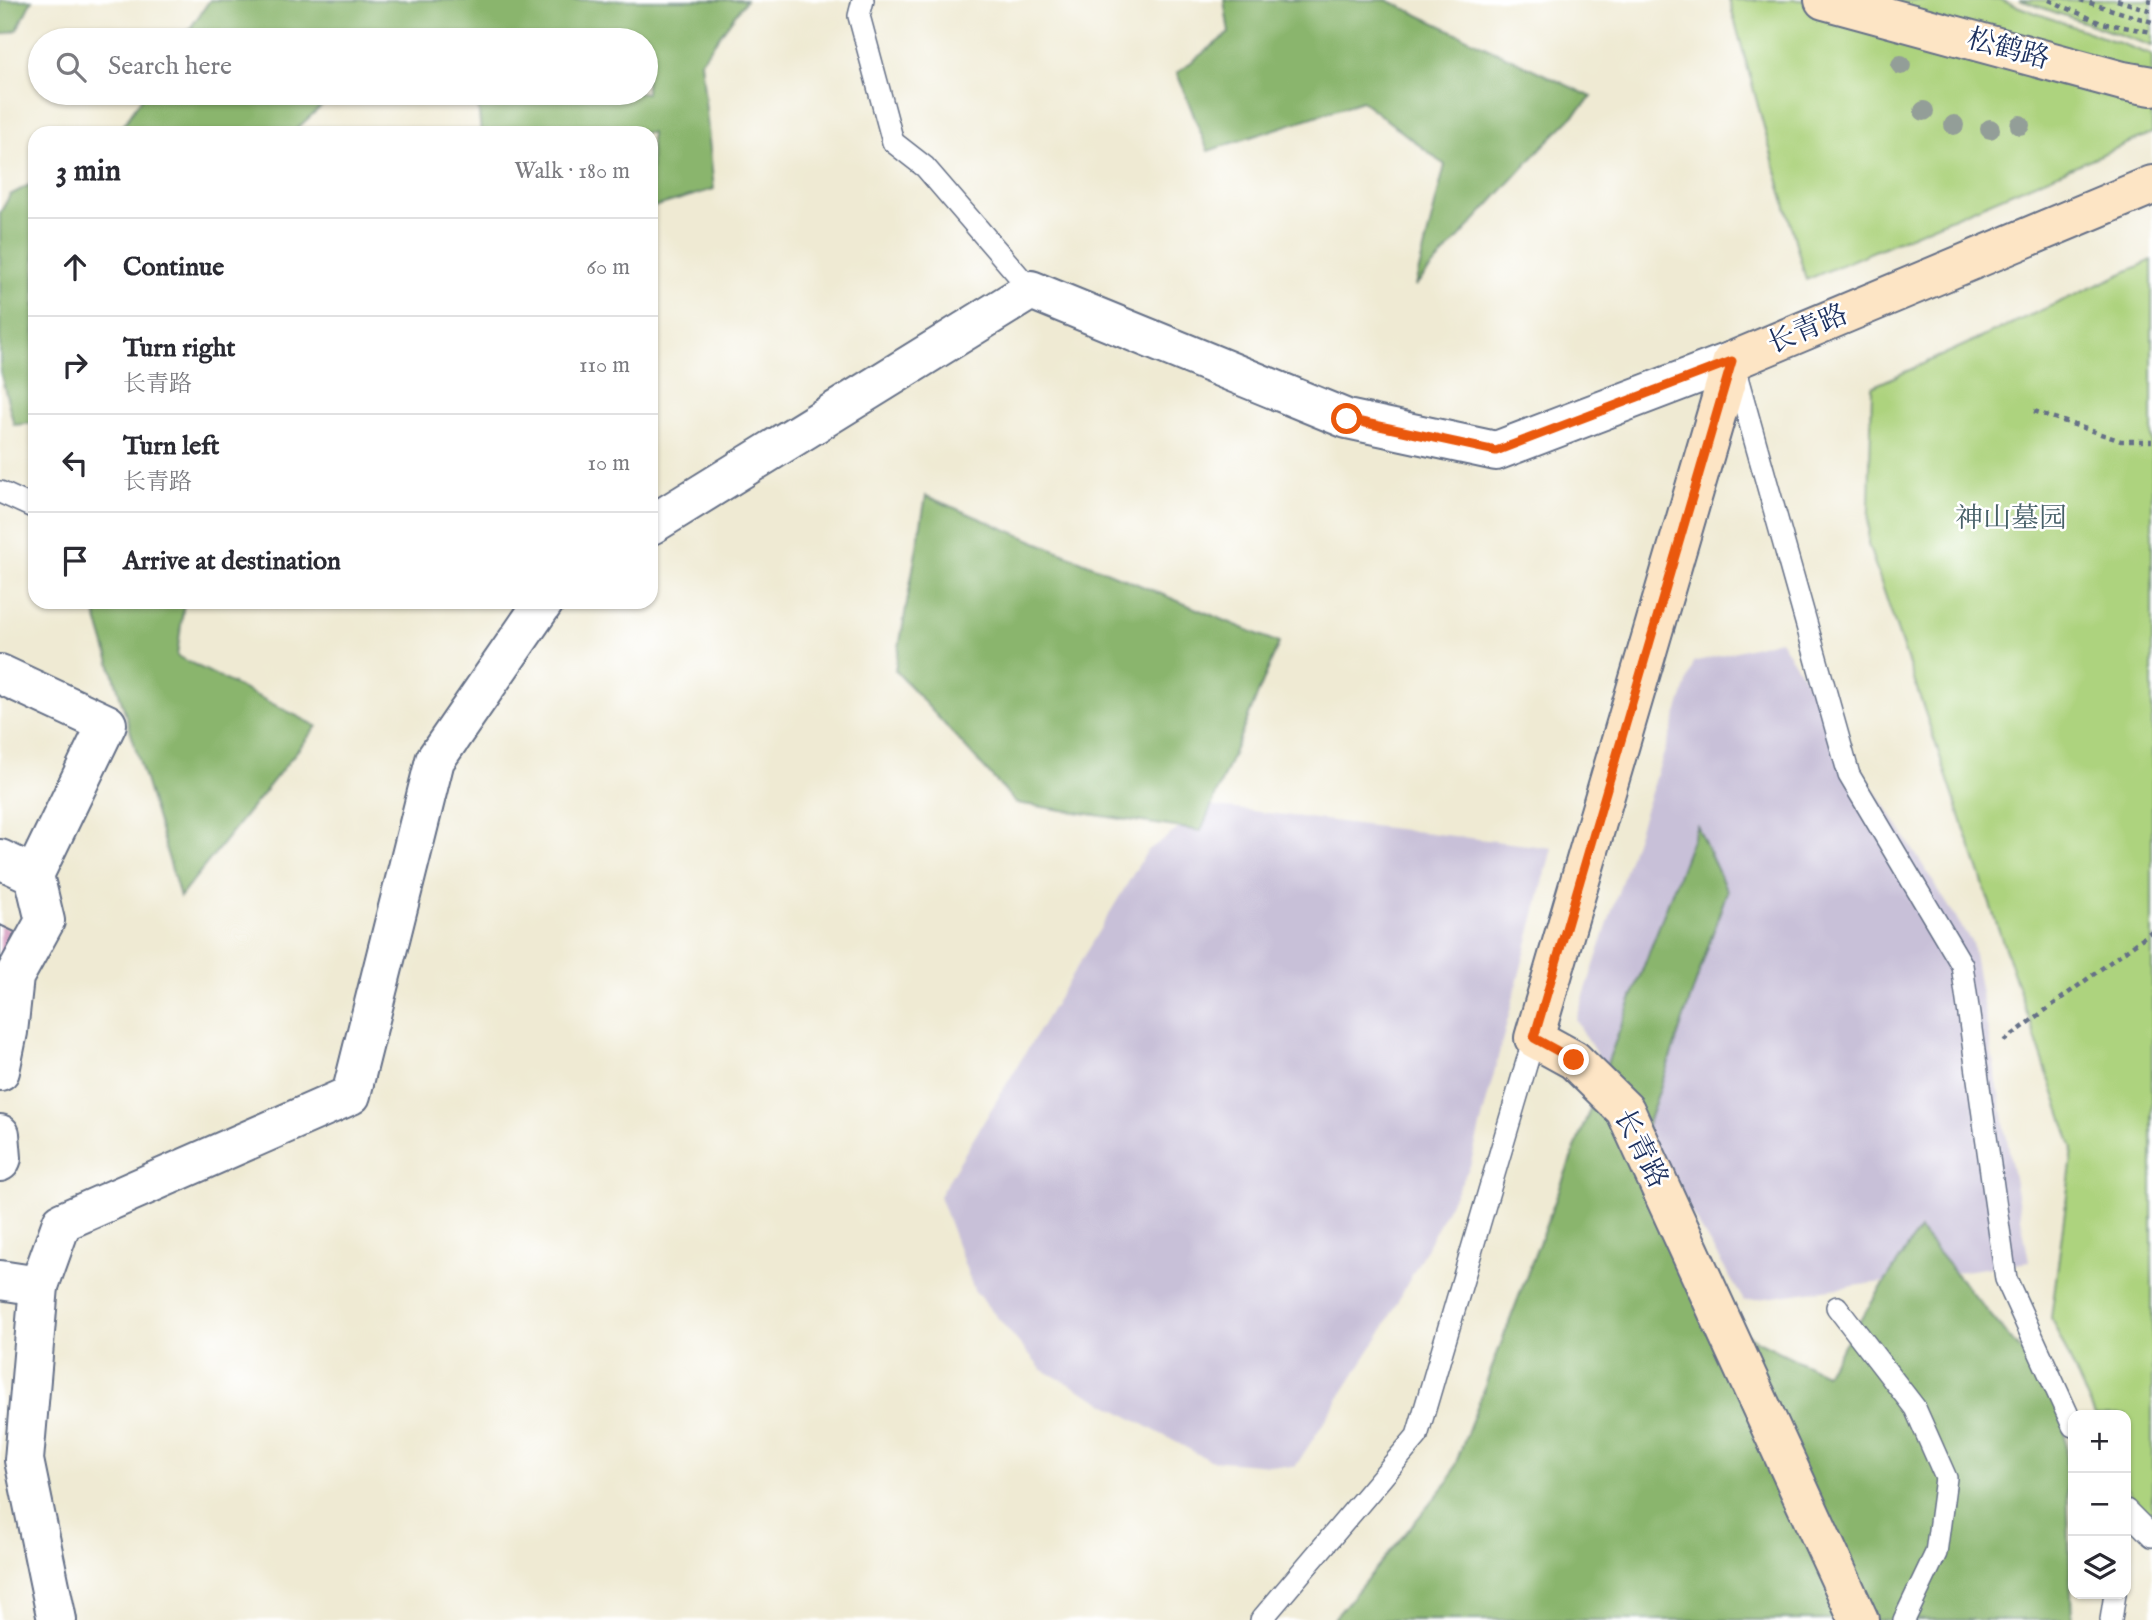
<!DOCTYPE html>
<html lang="en">
<head>
<meta charset="utf-8">
<style>
  body { margin:0; font-family:"IM FELL English","Noto Serif SC",serif; background:#f2f2f3; color:#2b2b33 }
  .controls { position:absolute; right:21px; bottom:21px; display:grid; overflow:hidden; border-radius:14px; box-shadow:0 2px 5px #0004 }
  .controls button { width:63px; height:63px; display:grid; place-items:center; padding:0; border:0; border-bottom:2px solid #e1e1e2; background:#fff; color:#2b2b33; font:35px sans-serif }
  .stop { position:absolute; width:21px; height:21px; margin:-16px; border:5px solid #ea580c; border-radius:50%; background:#fff }
  .stop.end { background:#ea580c; border-color:#fff; box-shadow:0 2px 7px #0008 }
  .list { margin:0; padding:0; list-style:none }
  h2 { display:flex; justify-content:space-between; align-items:center; height:91px; margin:0; padding:0 28px; font-size:30px }
  h2 small { font-size:23px; font-weight:400; color:#7c7c81 }
  .list li { display:grid; grid-template-columns:46px 1fr auto; gap:21px; align-items:center; box-sizing:border-box; height:98px; padding:0 28px; border-top:2px solid #e1e1e2 }
  .list b { display:block; font-size:26px; white-space:nowrap }
  .list p { margin:0; font-size:23px; white-space:nowrap; color:#7c7c81 }
  .list em { font-size:23px; font-style:normal; color:#7c7c81 }
  .icon { flex:none; width:38px; height:38px; fill:none; stroke:currentColor; stroke-width:2; stroke-linecap:round; stroke-linejoin:round }
  .map { position:relative; flex:none; width:2152px; height:1620px; overflow:hidden }
  .search { position:absolute; background:#fff; box-shadow:0 2px 5px #0004; left:28px; top:28px; width:630px; height:77px; display:flex; align-items:center; gap:18px; box-sizing:border-box; padding:0 24px; border-radius:38px; color:#7c7c81; font-size:26px }
  .panel { position:absolute; background:#fff; box-shadow:0 2px 5px #0004; left:28px; top:126px; width:630px; height:483px; border-radius:21px }
  .map>svg:first-child { display:block }
</style>
</head>
<body>
<div class="map">
<svg width="2152" height="1620" viewBox="0 0 2152 1620">
  <rect width="100%" height="100%" fill="#fff"/>
  <filter id="ink" filterUnits="userSpaceOnUse"><feTurbulence type="fractalNoise" baseFrequency=".0143" numOctaves="2"/><feDisplacementMap in="SourceGraphic" scale="14" xChannelSelector="R" yChannelSelector="G"/><feConvolveMatrix kernelMatrix="1 2 1 2 8 2 1 2 1" color-interpolation-filters="sRGB"/></filter>
  <filter id="wash" filterUnits="userSpaceOnUse"><feTurbulence type="fractalNoise" baseFrequency=".00686" numOctaves="4" result="noise"/><feDisplacementMap in="SourceGraphic" scale="28" xChannelSelector="R" yChannelSelector="G"/><feGaussianBlur stdDeviation="1.57" result="paint"/><feColorMatrix in="noise" values="0 0 0 0 0 0 0 0 0 0 0 0 0 0 0 0 0 1.4 0 .05"/><feComposite in="paint" operator="in"/></filter>
  <g filter="url(#wash)">
    <rect width="100%" height="100%" fill="#efead3"/>
    <!-- industrial -->
    <g fill="#c8c0d8">
      <path d="M1780,640L1972,943L2029,1262L1744,1301L1576,1020L1694,662Z"/>
      <path d="M1211,806L1552,848L1470,1166L1381,1333L1295,1467L1209,1460L1041,1369L974,1290L939,1196L1147,851Z"/>
    </g>
    <!-- green -->
    <g fill="#add37e" stroke="#64816e" stroke-width="2">
      <path d="M1729,0H2000L2152,55V133L1806,280Z"/>
      <path d="M2020,0H2152V46Z"/>
      <path d="M2152,260V1542L2126,1484V1415H2095L2051,1318L2073,1149L1868,544L1872,387Z"/>
    </g>
    <!-- forest -->
    <g fill="#8ab56d" stroke="#527266" stroke-width="2">
      <path d="M0,0H32L17,30L0,35Z"/>
      <path d="M210,0H746L701,61L714,189L651,208V133H481L477,93H646V40H422L399,35L393,40H182Z"/>
      <path d="M1224,0H1387L1592,97L1542,147L1415,286L1445,165L1362,101L1208,151L1177,73L1229,33Z"/>
      <path d="M145,93H336L292,133H118Z"/>
      <path d="M35,182V423L14,425L0,371V213L10,195Z"/>
      <path d="M926,496L1279,643L1201,831L1016,803L895,670Z"/>
      <path d="M92,602H184L177,656L317,726L180,897Z"/>
      <path d="M1697,826L1727,891L1642,1141L1707,1316L1825,1374L1919,1230L2064,1402L2072,1620H1333L1449,1481Z"/>
    </g>
    <g id="blocks">
      <!-- building -->
      <path fill="#dcacc9" d="M0,925L15,932L0,965Z"/>
    </g>
  </g>
  <g filter="url(#ink)">
    <use href="#blocks" fill-opacity="0" stroke="#657087" stroke-width="2"/>
    <g fill="none" stroke-linecap="round" stroke-linejoin="round">
      <defs>
        <g id="lane">
          <path d="M863,0L859,16L893,142L925,167L1031,290"/>
          <path d="M1735,370L1849,775L1962,965L2006,1279L2073,1426"/>
          <path d="M0,492L35,508"/>
          <path d="M1837,1307L1915,1408L1946,1478L1936,1553L1904,1620"/>
          <path d="M2126,1510L2152,1536"/>
          <path d="M1261,1620L1417,1436L1534,1038"/>
          <path d="M2111,1620L2115,1594"/>
        </g>
        <g id="street">
          <path d="M651,525L1031,290L1347,419L1496,451L1732,361"/>
          <path d="M0,674L107,724L34,875"/>
          <path d="M0,859L34,875L45,921L14,977L8,1032L0,1071"/>
          <path d="M0,1134L2,1158L0,1162"/>
          <path d="M0,1280L39,1286L62,1222L351,1095L435,760L544,602"/>
          <path d="M39,1286L24,1460L57,1620"/>
        </g>
        <g id="secondary">
          <path d="M1824,0L2123,81L2152,86"/>
          <path d="M1859,1620L1625,1110L1574,1060L1534,1038L1732,361L2152,185"/>
        </g>
      </defs>
      <!-- lane casing -->
      <use href="#lane" stroke="#657087" stroke-width="24"/>
      <!-- street casing -->
      <use href="#street" stroke="#657087" stroke-width="42"/>
      <!-- secondary casing -->
      <use href="#secondary" stroke="#657087" stroke-width="42"/>
      <!-- path -->
      <g stroke="#657087" stroke-width="4.5" stroke-dasharray="5 5" stroke-linecap="butt">
        <path d="M2049,0L2101,23L2152,32"/>
        <path d="M2080,0L2152,22"/>
        <path d="M2117,0L2152,11"/>
        <path d="M2148,0L2152,1"/>
        <path d="M2034,411L2121,441H2152"/>
        <path d="M2004,1041L2152,931"/>
      </g>
      <!-- lane -->
      <use href="#lane" stroke="#fff" stroke-width="21"/>
      <!-- street -->
      <use href="#street" stroke="#fff" stroke-width="38"/>
      <!-- secondary -->
      <use href="#secondary" stroke="#fde5c5" stroke-width="38"/>
    </g>
    <!-- trees -->
    <g fill="#939e98">
      <circle cx="1901" cy="65" r="10"/>
      <circle cx="1924" cy="111" r="10"/>
      <circle cx="1954" cy="125" r="10"/>
      <circle cx="2020" cy="125" r="10"/>
      <circle cx="1990" cy="129" r="10"/>
    </g>
  </g>
  <g fill="none" stroke-linecap="round" stroke-linejoin="round" filter="url(#ink)">
    <!-- route -->
    <path stroke="#ea580c" stroke-width="9" d="M1347,419L1496,451L1732,361L1534,1038L1574,1060"/>
  </g>
  <g text-anchor="middle" dominant-baseline="central" stroke-width="5" stroke-linejoin="round" paint-order="stroke">
    <!-- street labels -->
    <g font-size="28" fill="#1b2f5e" stroke="#fff">
      <text transform="translate(2008 50) rotate(15)">松鹤路</text>
      <text transform="translate(1808 330) rotate(-23)">长青路</text>
      <text transform="translate(1640 1149) rotate(63)">长青路</text>
    </g>
    <!-- park labels -->
    <g font-size="28" fill="#476068" stroke="#fff">
      <text x="2011" y="519">神山墓园</text>
    </g>
  </g>
</svg>
<div class="controls">
<button>+</button>
<button>−</button>
<button><svg class="icon" aria-label="layers" viewBox="0 0 24 24"><path d="M12 4l9 5-9 5-9-5zM3 14l9 5 9-5"/></svg></button>
</div>
<div class="stop" style="left:1347px;top:419px"></div>
<div class="stop end" style="left:1574px;top:1060px"></div>
<div class="search"><svg class="icon" aria-label="search" viewBox="0 0 24 24"><circle cx="10" cy="10" r="6"/><path d="M15 15l6 6"/></svg>Search here</div>
<section class="panel">
<h2>3 min<small>Walk · 180 m</small></h2>
<ul class="list">
<li><svg class="icon" aria-label="ahead" viewBox="0 0 24 24"><path d="M12 20V5M6 11l6-6 6 6"/></svg><div><b>Continue</b></div><em>60 m</em></li>
<li><svg class="icon" aria-label="right" viewBox="0 0 24 24"><path d="M7 20v-9h11M14 6l5 5-5 5"/></svg><div><b>Turn right</b><p>长青路</p></div><em>110 m</em></li>
<li><svg class="icon" aria-label="left" viewBox="0 0 24 24"><path d="M17 20v-9H6M10 6l-5 5 5 5"/></svg><div><b>Turn left</b><p>长青路</p></div><em>10 m</em></li>
<li><svg class="icon" aria-label="arrive" viewBox="0 0 24 24"><path d="M6 21V4h12l-3 4 3 4H6"/></svg><div><b>Arrive at destination</b></div></li>
</ul>
</section>
</div>
</body>
</html>
